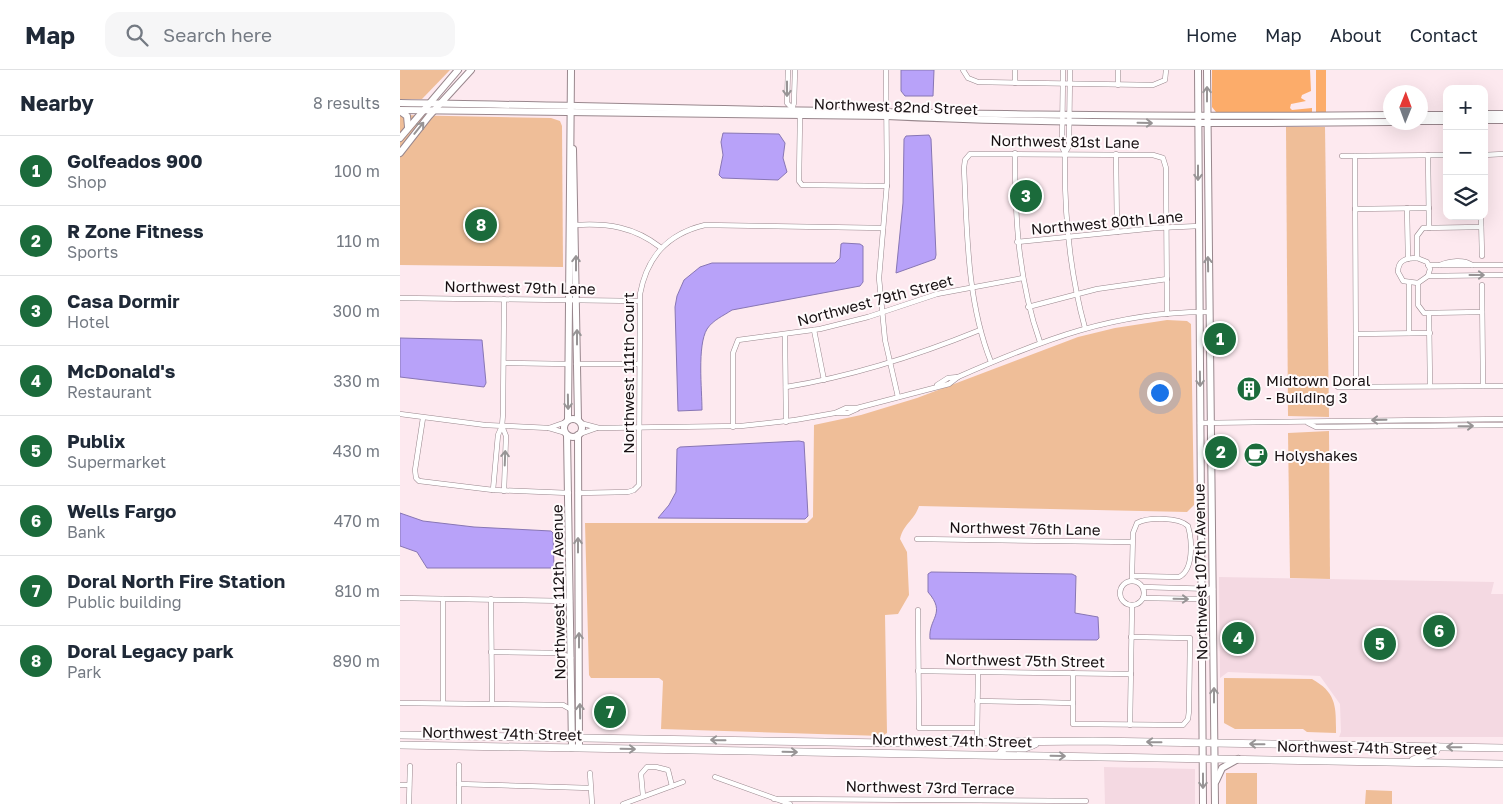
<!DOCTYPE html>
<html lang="en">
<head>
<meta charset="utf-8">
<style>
  body { margin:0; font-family:"Golos Text",sans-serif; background:#f6f6f7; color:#1f2937 }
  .controls { position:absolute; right:15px; top:15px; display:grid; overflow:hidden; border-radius:10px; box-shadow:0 5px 20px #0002 }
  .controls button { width:45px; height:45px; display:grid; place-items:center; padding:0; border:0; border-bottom:1px solid #e0e1e3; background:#fff; color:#1f2937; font:25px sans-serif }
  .compass { position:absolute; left:983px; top:15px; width:45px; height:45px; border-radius:50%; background:#fff; box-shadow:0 5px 20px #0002; rotate:1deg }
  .you { position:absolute; left:759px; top:322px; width:18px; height:18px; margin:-12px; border:4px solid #fff; border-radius:50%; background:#1a73e8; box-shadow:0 0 0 8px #1a73e833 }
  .badge { display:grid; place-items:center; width:32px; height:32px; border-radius:50%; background:#1b6b3b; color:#fff; font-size:16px; font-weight:700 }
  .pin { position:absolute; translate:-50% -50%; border:2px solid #fff; box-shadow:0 1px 5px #0006 }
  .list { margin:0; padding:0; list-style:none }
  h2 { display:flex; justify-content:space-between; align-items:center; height:65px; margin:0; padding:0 20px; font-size:21px }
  h2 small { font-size:16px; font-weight:400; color:#747a83 }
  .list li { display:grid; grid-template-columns:32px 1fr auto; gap:15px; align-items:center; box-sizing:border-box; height:70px; padding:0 20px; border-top:1px solid #e0e1e3 }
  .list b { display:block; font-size:19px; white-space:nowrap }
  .list p { margin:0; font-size:16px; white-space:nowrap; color:#747a83 }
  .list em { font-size:16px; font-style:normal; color:#747a83 }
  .icon { flex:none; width:28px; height:28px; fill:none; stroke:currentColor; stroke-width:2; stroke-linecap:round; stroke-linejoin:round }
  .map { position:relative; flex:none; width:1103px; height:734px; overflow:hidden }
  header { display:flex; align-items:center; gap:30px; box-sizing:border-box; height:70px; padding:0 25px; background:#fff; border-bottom:1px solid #e0e1e3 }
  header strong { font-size:24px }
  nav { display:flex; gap:28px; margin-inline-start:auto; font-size:18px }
  .search { width:350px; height:45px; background:#f6f6f7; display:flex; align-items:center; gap:12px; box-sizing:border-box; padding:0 18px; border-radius:15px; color:#747a83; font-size:19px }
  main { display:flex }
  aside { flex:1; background:#fff }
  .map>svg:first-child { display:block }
</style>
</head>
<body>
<header>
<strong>Map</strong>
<div class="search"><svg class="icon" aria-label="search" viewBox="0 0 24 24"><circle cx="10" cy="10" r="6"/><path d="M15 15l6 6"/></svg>Search here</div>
<nav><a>Home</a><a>Map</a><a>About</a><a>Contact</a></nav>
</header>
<main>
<aside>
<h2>Nearby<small>8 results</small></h2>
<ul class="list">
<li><span class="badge">1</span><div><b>Golfeados 900</b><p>Shop</p></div><em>100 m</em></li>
<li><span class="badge">2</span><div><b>R Zone Fitness</b><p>Sports</p></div><em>110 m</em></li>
<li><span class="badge">3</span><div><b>Casa Dormir</b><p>Hotel</p></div><em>300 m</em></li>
<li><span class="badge">4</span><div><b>McDonald's</b><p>Restaurant</p></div><em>330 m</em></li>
<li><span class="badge">5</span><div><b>Publix</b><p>Supermarket</p></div><em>430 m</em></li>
<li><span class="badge">6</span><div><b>Wells Fargo</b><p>Bank</p></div><em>470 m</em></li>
<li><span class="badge">7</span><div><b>Doral North Fire Station</b><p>Public building</p></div><em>810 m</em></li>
<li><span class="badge">8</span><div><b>Doral Legacy park</b><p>Park</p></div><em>890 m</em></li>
</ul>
</aside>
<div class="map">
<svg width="1103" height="734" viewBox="0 0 1103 734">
  <rect width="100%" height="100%" fill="#fde9ef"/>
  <!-- built -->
  <g fill="#f4d9e2">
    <path d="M819,507L1094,512L1091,524H1103V667H939L941,662L940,634L920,606L828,602L820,608Z"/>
    <path d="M704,697L795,699V734H705Z"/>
  </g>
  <!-- green -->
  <g fill="#efbe98">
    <path d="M0,0H50L22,29H0Z"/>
    <path d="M0,45L151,48L160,51L162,56L163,197L0,195Z"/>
    <path d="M886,57H925L929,347L888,346Z"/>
    <path d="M767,250L787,251L791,254L794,435L787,442L519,436C514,451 504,453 500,469L507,482L509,525L498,544L485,545L487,663L482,666L261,659L263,611L259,608H191L189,605L185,453H407L413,447L414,355L461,345L517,328L678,267L715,258Z"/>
    <path d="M929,361L930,509L890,508L888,363Z"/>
    <path d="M824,608L912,609C937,623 936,637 936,663L907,662L903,659H835L824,653Z"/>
    <rect x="826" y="703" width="31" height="31"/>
    <path d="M966,720L992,721V734H965Z"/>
  </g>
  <!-- forest -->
  <g fill="#fcac6a">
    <path d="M812,0H910L911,21L902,25L901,28L906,31L891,34L890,38L892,40L912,38V42H816L812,37Z"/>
    <rect x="916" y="0" width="10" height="42"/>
  </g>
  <!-- water -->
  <g fill="#b8a2f9" stroke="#8876b4">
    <path d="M501,0H534L533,26H505L501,21Z"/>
    <path d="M323,63L379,64L385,73L383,88L387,102L378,110L322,108L319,105L323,85L321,72Z"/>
    <path d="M529,65L531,69L536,185L535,189L496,203L503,133L504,69L506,66Z"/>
    <path d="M443,173L460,174L463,176V212L460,216L332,240C323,246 313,250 307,259C297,276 302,319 302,340L278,341L275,237L277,226L284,210L300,197L312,193H435L440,188L441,174Z"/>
    <path d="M0,268L82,270L86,313L84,317L0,307Z"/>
    <path d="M399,371L404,372L408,446L405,449L258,448L269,435L276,422L277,379L280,377Z"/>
    <path d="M0,443L23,451L74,457L151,461L153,463L154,498H27L17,482L0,476Z"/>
    <path d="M531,502L672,504L676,506L675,543L698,547L699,568L697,570L530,569C528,548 547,544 528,522V504Z"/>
  </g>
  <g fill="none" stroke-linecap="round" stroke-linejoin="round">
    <defs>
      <g id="street">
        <path d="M388,0L387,33L391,37"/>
        <path d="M486,0L487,113L479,208L485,270L498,327"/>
        <path d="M563,0L568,8L578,12L753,15L765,10L766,0"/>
        <path d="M663,0L662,77L665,83"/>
        <path d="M670,0L669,76L665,83C664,143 669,200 685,258"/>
        <path d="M718,0V15"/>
        <path d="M615,13V0"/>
        <path d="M391,43L394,33L395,0"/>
        <path d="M400,46L399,111L402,115L487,116"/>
        <path d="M615,83C615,148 618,210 640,272"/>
        <path d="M716,84L717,162"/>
        <path d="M1028,85L1029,158"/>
        <path d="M1084,85L1103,84"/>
        <path d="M942,86L1047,85"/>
        <path d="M955,86L956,317"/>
        <path d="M1007,138L1008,189"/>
        <path d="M955,139L1029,138"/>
        <path d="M1081,146L1082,186"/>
        <path d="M176,155C208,153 234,157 260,177"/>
        <path d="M617,172L756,158L799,156"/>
        <path d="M1017,188L1027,192L1030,199L1028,206L1018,213L1003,211L998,202C998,190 1006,188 1017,188Z"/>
        <path d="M1017,188V166L1023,158L1081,157"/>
        <path d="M1028,195H1103"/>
        <path d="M1040,195C1049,191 1064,189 1072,195"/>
        <path d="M1028,206L1103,205"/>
        <path d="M1009,213V263"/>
        <path d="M1018,213V235L1024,243L1082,242"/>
        <path d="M1082,215L1083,316"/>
        <path d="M0,228L239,231"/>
        <path d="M628,237L697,219L767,209"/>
        <path d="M1029,243L1030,316"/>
        <path d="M414,260L424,310"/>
        <path d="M956,264L1030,263"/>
        <path d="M385,265L386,352"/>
        <path d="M591,292C567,232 567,163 564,98L565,90L570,84L753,85L763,88L766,98L767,244"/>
        <path d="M105,293L168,294"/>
        <path d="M176,294H239"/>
        <path d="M537,315L548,308L558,307"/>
        <path d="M386,317C454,306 516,286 580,260"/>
        <path d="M938,317L1103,316"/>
        <path d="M436,343H448L457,339"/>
        <path d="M0,344L85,355L149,358L166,363"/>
        <path d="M23,348L15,400L16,408L19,411L93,420L169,423"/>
        <path d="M180,353L199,358L341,356L395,350L435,343L446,338H457L549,314L558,307C642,270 716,241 809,242"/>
        <path d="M800,353L1103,349"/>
        <path d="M908,353L916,357L1103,355"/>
        <path d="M102,356L106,366L104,421"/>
        <path d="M333,357V283L338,270L420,259L468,247L537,224L623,208"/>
        <path d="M149,358L166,352"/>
        <path d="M180,364L197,358"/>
        <path d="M93,420L98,365L102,356L103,344L104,229"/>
        <path d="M178,423L228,422L234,420L239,415L240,224C247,187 267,164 305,155L483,158"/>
        <path d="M517,469L732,472"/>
        <path d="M732,506L779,507C794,500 792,470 788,456C779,447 748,447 737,453L733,463L732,506V511"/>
        <circle cx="732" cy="523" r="12"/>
        <path d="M743,517L813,519"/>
        <path d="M0,528L170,531"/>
        <path d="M743,528L802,529L813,519"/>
        <path d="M43,529V633"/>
        <path d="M91,529L92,634"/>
        <path d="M518,540L519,658H577"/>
        <path d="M91,582L161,583L171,588"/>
        <path d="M518,601L731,604"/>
        <path d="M673,603V654L783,655L788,649L789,641L790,568L731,567"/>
        <path d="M577,631L673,633"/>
        <path d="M0,633L163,635L172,640"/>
        <path d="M730,655L732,535"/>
        <path d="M577,673L578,602"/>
        <path d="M190,703L192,734"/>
        <path d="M315,707L390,734"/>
        <path d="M59,714L190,718"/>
        <path d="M0,715H9"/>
        <path d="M243,726L241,704L247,697H256L268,700L272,716"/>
        <path d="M374,729L686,731"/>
        <path d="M9,734L10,696"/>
        <path d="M59,734V695"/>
        <path d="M223,734L283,712"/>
      </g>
      <g id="secondary">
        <path d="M798,0L803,734"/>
        <path d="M807,0L815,734"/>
        <path d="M0,33C330,38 660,49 991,45"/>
        <path d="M0,40L487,46C655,54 822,54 991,52"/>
        <path d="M0,41L7,46L8,57"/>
        <path d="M1084,44H1103"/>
        <path d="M1021,45H1047"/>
        <path d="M1084,50H1103"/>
        <path d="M1021,51H1047"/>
        <path d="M0,68L58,0"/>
        <path d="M173,79L178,350"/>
        <path d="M0,83L29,46L71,0"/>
        <circle cx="173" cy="358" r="9"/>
        <path d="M168,350L171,0"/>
        <path d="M167,365L172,678"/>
        <path d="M178,365L179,678"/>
        <path d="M816,711L822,698L838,689"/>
      </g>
      <g id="primary">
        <path d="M0,665L489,673L693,671L1103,678"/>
        <path d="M0,675L1103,694"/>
        <path d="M600,684L604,678H625L635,674"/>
        <path d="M1013,690L1035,682L1038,677"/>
      </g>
    </defs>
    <!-- street casing -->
    <use href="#street" stroke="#99878d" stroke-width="5.5"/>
    <!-- secondary casing -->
    <use href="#secondary" stroke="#99878d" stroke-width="8"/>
    <!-- primary casing -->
    <use href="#primary" stroke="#99878d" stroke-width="8"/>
    <!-- street -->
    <use href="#street" stroke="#fff" stroke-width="4.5"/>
    <!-- secondary -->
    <use href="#secondary" stroke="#fff" stroke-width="6"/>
    <!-- primary -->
    <use href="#primary" stroke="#fff" stroke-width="7"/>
  </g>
  <!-- one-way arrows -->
  <defs><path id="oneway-shaft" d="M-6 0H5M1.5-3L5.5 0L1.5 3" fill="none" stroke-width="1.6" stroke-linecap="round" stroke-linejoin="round" transform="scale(1.25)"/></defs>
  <g stroke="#979495">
    <use href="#oneway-shaft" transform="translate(387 19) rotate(90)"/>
    <use href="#oneway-shaft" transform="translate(807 24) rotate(-90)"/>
    <use href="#oneway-shaft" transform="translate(745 53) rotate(1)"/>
    <use href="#oneway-shaft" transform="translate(19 58) rotate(-51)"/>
    <use href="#oneway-shaft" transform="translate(798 103) rotate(90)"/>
    <use href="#oneway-shaft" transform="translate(176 193) rotate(-90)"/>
    <use href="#oneway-shaft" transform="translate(808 194) rotate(-91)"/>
    <use href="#oneway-shaft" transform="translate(1077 205)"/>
    <use href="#oneway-shaft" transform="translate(177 267) rotate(-90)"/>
    <use href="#oneway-shaft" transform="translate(800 309) rotate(89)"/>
    <use href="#oneway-shaft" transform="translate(168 332) rotate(89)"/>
    <use href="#oneway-shaft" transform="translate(979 350) rotate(179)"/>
    <use href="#oneway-shaft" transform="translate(1066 356) rotate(-1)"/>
    <use href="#oneway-shaft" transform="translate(105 388) rotate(-88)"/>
    <use href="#oneway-shaft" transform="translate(178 475) rotate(-90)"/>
    <use href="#oneway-shaft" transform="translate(781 529) rotate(1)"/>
    <use href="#oneway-shaft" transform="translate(179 570) rotate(-90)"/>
    <use href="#oneway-shaft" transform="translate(814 625) rotate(-90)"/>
    <use href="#oneway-shaft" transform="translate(180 641) rotate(-91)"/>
    <use href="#oneway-shaft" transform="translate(318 670) rotate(-179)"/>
    <use href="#oneway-shaft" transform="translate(754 672) rotate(-179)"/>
    <use href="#oneway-shaft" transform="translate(857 674) rotate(-179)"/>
    <use href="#oneway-shaft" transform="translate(1054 677) rotate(-179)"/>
    <use href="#oneway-shaft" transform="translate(228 679) rotate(1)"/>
    <use href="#oneway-shaft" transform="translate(390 682) rotate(1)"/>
    <use href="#oneway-shaft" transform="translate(658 686) rotate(1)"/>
    <use href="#oneway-shaft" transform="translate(803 711) rotate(90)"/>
  </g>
  <!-- icons -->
  <defs>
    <symbol id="building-disc" viewBox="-11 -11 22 22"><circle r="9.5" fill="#1b6b3b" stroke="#fffbfc"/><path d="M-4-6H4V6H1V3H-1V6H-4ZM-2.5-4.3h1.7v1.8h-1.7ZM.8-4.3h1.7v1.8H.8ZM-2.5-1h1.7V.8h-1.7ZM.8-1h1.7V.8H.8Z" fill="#fff"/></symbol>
    <symbol id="cafe-disc" viewBox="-11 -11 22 22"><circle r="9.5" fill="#1b6b3b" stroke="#fffbfc"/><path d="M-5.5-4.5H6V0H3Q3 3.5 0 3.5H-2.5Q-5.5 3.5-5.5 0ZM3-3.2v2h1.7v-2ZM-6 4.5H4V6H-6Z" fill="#fff"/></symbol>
  </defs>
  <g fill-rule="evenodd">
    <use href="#building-disc" x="835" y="305" width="28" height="28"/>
    <use href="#cafe-disc" x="842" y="371" width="28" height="28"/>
  </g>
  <g text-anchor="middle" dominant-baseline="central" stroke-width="4" stroke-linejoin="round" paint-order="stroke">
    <!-- street labels -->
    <g font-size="15" fill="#181113" stroke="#fffbfc">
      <text transform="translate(496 36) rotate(2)">Northwest 82nd Street</text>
      <text transform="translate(665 71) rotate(1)">Northwest 81st Lane</text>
      <text transform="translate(707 152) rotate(-5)">Northwest 80th Lane</text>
      <text transform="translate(120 217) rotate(1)">Northwest 79th Lane</text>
      <text transform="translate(475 230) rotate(-15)">Northwest 79th Street</text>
      <text transform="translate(228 303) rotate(-90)">Northwest 111th Court</text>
      <text transform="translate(625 458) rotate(1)">Northwest 76th Lane</text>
      <text transform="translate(800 502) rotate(-91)">Northwest 107th Avenue</text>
      <text transform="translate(158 522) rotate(-91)">Northwest 112th Avenue</text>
      <text transform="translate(625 590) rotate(1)">Northwest 75th Street</text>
      <text transform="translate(102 663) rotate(1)">Northwest 74th Street</text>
      <text transform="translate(552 670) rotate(1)">Northwest 74th Street</text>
      <text transform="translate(957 677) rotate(1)">Northwest 74th Street</text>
      <text transform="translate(530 717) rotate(1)">Northwest 73rd Terrace</text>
    </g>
    <!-- poi labels -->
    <g font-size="15" fill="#181113" stroke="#fffbfc" text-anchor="start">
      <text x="866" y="310">Midtown Doral<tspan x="866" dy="17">- Building 3</tspan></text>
      <text x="874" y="385">Holyshakes</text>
    </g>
  </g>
</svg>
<div class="controls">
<button>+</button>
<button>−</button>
<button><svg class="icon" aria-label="layers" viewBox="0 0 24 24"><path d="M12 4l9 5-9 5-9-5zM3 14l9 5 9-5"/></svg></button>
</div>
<svg class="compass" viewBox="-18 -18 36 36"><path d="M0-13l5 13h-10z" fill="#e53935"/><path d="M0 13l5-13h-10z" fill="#747a83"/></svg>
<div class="you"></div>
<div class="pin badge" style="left:820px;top:269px">1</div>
<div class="pin badge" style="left:821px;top:382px">2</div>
<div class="pin badge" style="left:626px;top:126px">3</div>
<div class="pin badge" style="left:838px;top:568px">4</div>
<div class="pin badge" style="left:980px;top:574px">5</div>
<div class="pin badge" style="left:1039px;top:561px">6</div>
<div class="pin badge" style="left:210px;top:642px">7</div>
<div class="pin badge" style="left:81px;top:155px">8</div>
</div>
</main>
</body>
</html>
